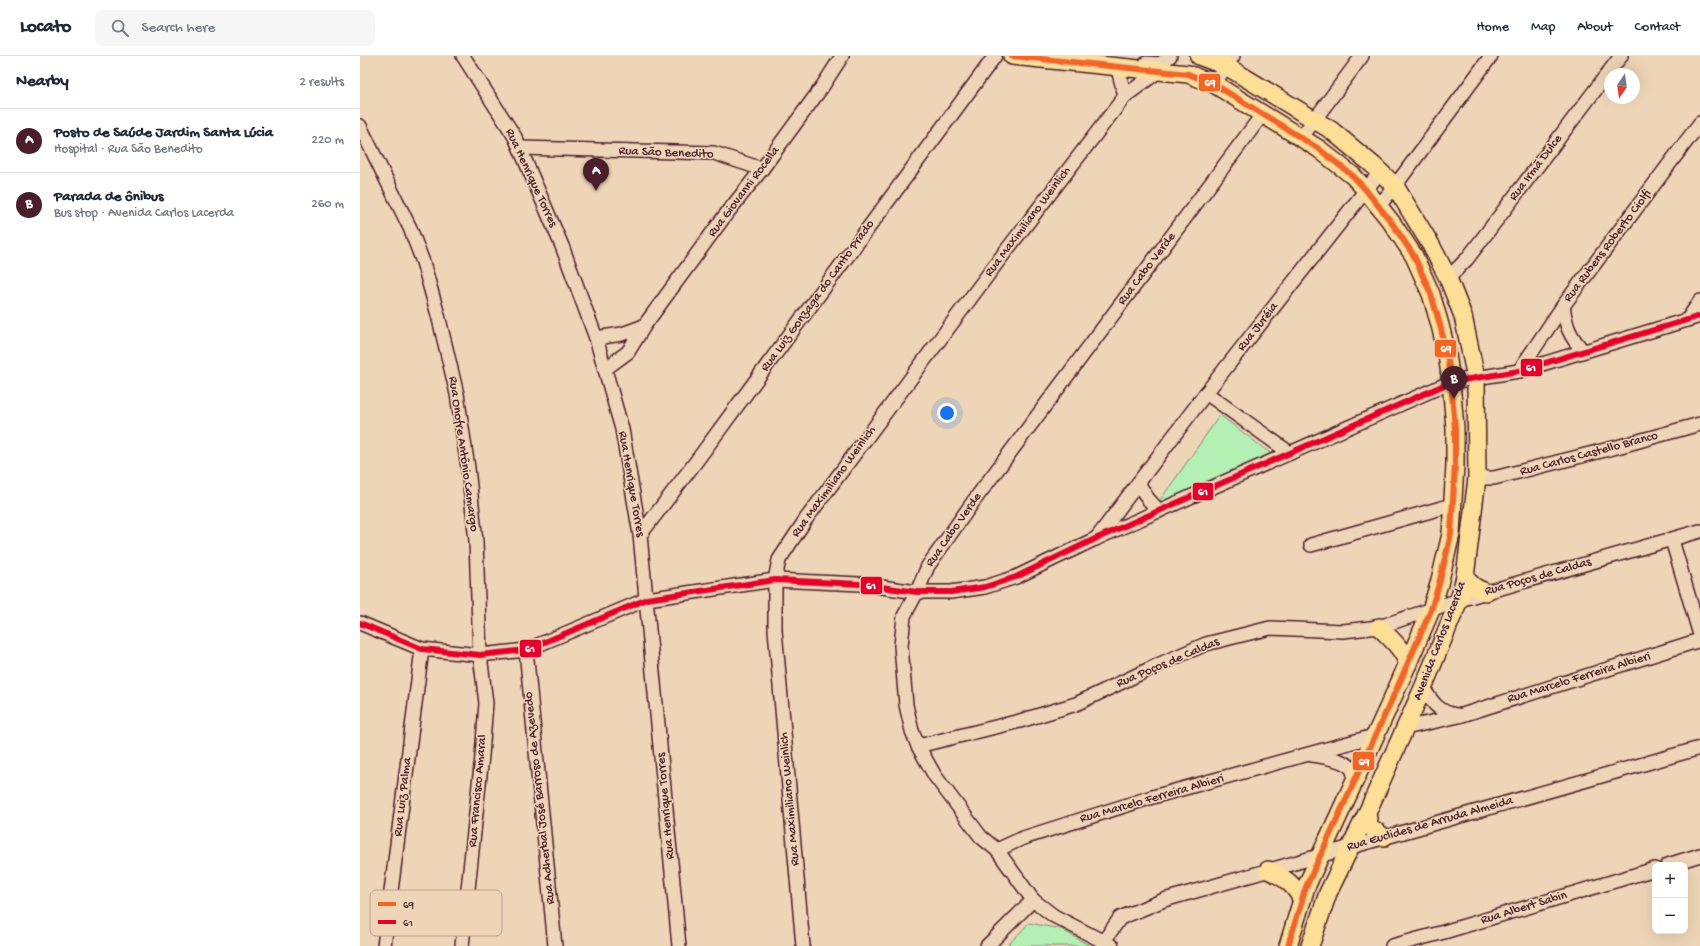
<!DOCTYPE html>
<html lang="en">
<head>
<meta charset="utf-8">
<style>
  body { margin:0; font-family:"Gochi Hand",sans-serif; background:#f6f6f7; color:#1f2937 }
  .controls { position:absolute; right:12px; bottom:12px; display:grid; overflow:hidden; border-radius:8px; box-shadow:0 4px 16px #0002 }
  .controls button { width:36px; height:36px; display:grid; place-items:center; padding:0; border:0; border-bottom:1px solid #e0e1e3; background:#fff; color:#1f2937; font:20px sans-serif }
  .compass { position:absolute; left:1244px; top:12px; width:36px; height:36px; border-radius:50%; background:#fff; box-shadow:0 4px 16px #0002; rotate:193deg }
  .you { position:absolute; left:587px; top:357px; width:14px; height:14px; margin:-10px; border:3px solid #fff; border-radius:50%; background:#1a73e8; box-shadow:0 0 0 6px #1a73e833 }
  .badge { display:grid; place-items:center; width:26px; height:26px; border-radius:50%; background:#4a1f2b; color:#fff; font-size:13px; font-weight:700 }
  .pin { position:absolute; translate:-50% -33px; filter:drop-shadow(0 1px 2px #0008) }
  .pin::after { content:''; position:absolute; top:21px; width:14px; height:12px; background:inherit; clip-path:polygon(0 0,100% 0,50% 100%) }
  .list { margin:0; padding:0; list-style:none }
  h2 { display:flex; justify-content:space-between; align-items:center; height:52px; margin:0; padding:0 16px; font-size:17px }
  h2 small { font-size:13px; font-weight:400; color:#747a83 }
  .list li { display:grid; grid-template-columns:26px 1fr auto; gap:12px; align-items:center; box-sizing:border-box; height:64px; padding:0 16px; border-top:1px solid #e0e1e3 }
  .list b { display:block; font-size:15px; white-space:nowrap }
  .list p { margin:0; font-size:13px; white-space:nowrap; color:#747a83 }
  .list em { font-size:13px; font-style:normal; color:#747a83 }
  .icon { flex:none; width:22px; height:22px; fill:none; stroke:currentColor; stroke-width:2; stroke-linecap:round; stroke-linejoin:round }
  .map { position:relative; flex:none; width:1340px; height:890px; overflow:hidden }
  header { display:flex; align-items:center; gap:24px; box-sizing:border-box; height:56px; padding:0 20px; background:#fff; border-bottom:1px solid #e0e1e3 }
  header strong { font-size:19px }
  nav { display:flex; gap:22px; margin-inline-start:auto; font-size:14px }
  .search { width:280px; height:36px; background:#f6f6f7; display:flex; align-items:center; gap:10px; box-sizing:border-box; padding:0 14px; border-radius:8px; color:#747a83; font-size:15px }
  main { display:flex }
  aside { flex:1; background:#fff }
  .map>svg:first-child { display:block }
</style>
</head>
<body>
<header>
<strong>Locato</strong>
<div class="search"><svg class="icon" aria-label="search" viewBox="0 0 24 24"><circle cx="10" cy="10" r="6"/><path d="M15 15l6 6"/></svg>Search here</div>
<nav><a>Home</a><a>Map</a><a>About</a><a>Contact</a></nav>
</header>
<main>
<aside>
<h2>Nearby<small>2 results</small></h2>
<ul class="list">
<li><span class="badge">A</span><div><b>Posto de Saúde Jardim Santa Lúcia</b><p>Hospital · Rua São Benedito</p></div><em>220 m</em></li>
<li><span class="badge">B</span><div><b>Parada de ônibus</b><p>Bus stop · Avenida Carlos Lacerda</p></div><em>260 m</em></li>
</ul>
</aside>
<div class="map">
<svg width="1340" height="890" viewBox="0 0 1340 890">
  <rect width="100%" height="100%" fill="#efd5b7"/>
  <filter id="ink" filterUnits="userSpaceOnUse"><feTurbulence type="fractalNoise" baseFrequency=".025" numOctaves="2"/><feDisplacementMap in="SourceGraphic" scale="8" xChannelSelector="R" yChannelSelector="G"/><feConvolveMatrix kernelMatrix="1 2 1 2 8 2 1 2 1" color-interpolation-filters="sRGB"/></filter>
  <g filter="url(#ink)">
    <!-- green -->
    <g fill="#b4efb4" stroke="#7f8770">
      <path d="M860,359L914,400L794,453Z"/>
      <path d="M669,867L701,873L730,890H647Z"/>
    </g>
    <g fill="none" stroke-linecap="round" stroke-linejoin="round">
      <defs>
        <g id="minor">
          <path d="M103,0L155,81L202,190L236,282L262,373L280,479L319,890"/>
          <path d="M786,7L800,8L810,0"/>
          <path d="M757,10L765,40"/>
          <path d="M854,28L873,0"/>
          <path d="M0,70L50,172L63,206L78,259L97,338L108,412L116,485L120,599L126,647L122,700L102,890"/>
          <path d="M941,82L1002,0"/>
          <path d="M160,92L354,97L402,113"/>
          <path d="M1019,150L1035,130L1131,0"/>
          <path d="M1088,222L1107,203L1261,0"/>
          <path d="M1203,250C1206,270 1209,279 1223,295"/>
          <path d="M1328,263L1340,245"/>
          <path d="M236,282L262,278L284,270"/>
          <path d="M245,313L268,296L284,270L364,161L402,113L462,31L482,0"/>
          <path d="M1159,315L1203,250L1340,67"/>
          <path d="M846,337L930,397"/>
          <path d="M1117,422H1134L1257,391L1340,368"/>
          <path d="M778,427L788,443L799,455"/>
          <path d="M280,479L335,407L635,0"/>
          <path d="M736,483L846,337L1020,116"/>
          <path d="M1312,484L1340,579"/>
          <path d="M951,489L1092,449"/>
          <path d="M0,567L62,593L120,599L166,594L287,543L415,524L500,528L557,536H591L625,531L656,521L735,483L1091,326L1159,315L1340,260"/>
          <path d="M166,594L195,890"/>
          <path d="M1063,632C1072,646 1079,657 1097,659"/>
          <path d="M1045,672L1099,660L1340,584"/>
          <path d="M558,690L660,665L716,648L800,608L846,588L910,572L983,575L1019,571L1099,544L1340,475"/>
          <path d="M952,699C964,701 983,703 991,712C994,715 994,720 994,724"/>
          <path d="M637,794L663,782L789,742L1014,680"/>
          <path d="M1308,809L1340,799"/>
          <path d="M744,885L760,862L804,844L1340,692"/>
          <path d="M24,890L62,593"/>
          <path d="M443,890L415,574V524L419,504L446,463L639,204L765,40L800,14"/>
          <path d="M627,890L673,844"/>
          <path d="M752,890L694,860L673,844L637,794L621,781L575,720L558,690L552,675L546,649L541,590L544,560L557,536L568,510L613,446L902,59"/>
          <path d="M1032,890L1084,876L1295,813"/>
        </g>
        <g id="major">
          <path d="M652,0L828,18L854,28L959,93L993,120L1005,133L1032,167L1054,200L1071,238L1080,269L1087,298L1091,326L1095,372V409L1091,478L1079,528L1071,554L1038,630L946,831L928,890"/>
          <path d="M839,0L866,10L971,74L1013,109L1035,130L1071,189L1088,222L1103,260L1116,322L1117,422L1105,521L1099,544L1063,632L1007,757L968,837L950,890"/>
          <path d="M1105,521C1111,529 1116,533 1126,536"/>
          <path d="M1019,571C1030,582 1043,593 1048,608"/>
          <path d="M1007,757L1009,770L1024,781"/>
          <path d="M908,814C924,821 935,829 942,844"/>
        </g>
      </defs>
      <!-- minor casing -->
      <use href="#minor" stroke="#4a1f2b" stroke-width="16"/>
      <!-- major casing -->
      <use href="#major" stroke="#4a1f2b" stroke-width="20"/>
      <!-- minor -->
      <use href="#minor" stroke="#efd5b7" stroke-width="13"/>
      <!-- major -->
      <use href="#major" stroke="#fdde96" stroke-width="17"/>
      <defs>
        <path id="bus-1" d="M652,0L828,18L854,28L959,93L993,120L1005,133L1032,167L1054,200L1071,238L1080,269L1087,298L1091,326L1095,372V409L1091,478L1079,528L1071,554L1038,630L946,831L928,890"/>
        <path id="bus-2" d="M0,567L62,593L120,599L166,594L287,543L415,524L500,528L557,536H591L625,531L656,521L735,483L1091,326L1159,315L1340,260"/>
      </defs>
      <!-- bus-1 casing -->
      <use href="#bus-1" stroke="#efd5b7" stroke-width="9"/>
      <!-- bus-2 casing -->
      <use href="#bus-2" stroke="#efd5b7" stroke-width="9"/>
      <!-- bus-1 -->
      <use href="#bus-1" stroke="#f26522" stroke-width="6"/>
      <!-- bus-2 -->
      <use href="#bus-2" stroke="#e4002b" stroke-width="6"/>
    </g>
  </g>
  <g text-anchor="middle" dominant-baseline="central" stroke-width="3" stroke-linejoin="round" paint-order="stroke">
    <!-- street labels -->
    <g font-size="13" fill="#4a1f2b" stroke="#efd5b7">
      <text transform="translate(306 97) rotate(2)">Rua São Benedito</text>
      <text transform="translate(1176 112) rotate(-53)">Rua Irmã Dulce</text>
      <text transform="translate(171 122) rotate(65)">Rua Henrique Torres</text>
      <text transform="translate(384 136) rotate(-53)">Rua Giovanni Rocella</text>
      <text transform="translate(668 166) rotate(-53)">Rua Maximiliano Weinlich</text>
      <text transform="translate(1248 190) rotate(-53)">Rua Rubens Roberto Ciolfi</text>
      <text transform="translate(787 213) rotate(-53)">Rua Cabo Verde</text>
      <text transform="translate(458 240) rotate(-54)">Rua Luiz Gonzaga do Canto Prado</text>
      <text transform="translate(898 271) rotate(-52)">Rua Juréia</text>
      <text transform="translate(103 398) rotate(82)">Rua Onofre Antônio Camargo</text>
      <text transform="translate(1229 398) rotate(-15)">Rua Carlos Castello Branco</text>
      <text transform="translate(474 426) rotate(-54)">Rua Maximiliano Weinlich</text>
      <text transform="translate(271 428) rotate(80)">Rua Henrique Torres</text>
      <text transform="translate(594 474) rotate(-55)">Rua Cabo Verde</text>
      <text transform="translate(1178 521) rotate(-16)">Rua Poços de Caldas</text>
      <text transform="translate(1080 585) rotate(-69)">Avenida Carlos Lacerda</text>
      <text transform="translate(808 607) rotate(-23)">Rua Poços de Caldas</text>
      <text transform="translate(1219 622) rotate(-17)">Rua Marcelo Ferreira Albieri</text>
      <text transform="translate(118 735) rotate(-85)">Rua Francisco Amaral</text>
      <text transform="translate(43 741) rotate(-83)">Rua Luiz Palma</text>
      <text transform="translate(180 742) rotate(-96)">Rua Adherbal José Barroso de Azevedo</text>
      <text transform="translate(430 743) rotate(-95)">Rua Maximiliano Weinlich</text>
      <text transform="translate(792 743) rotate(-16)">Rua Marcelo Ferreira Albieri</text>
      <text transform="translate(306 750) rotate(-95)">Rua Henrique Torres</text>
      <text transform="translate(1070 768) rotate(-16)">Rua Euclides de Arruda Almeida</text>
      <text transform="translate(1164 852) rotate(-17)">Rua Albert Sabin</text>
    </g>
  </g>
  <!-- legend -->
  <rect x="10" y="834" width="132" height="46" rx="6" fill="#efd5b7" stroke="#be9e8d" stroke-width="1"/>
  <rect x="18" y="846" width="18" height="4" fill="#f26522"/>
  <rect x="18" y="864" width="18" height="4" fill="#e4002b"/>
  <g font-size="11" fill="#4a1f2b">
    <text x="43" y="852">69</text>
    <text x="43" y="870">61</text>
  </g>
  <g stroke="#efd5b7" stroke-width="1.5">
    <rect x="838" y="17" width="23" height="19" rx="4" fill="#f26522"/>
    <rect x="1074" y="283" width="23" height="19" rx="4" fill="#f26522"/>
    <rect x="1160" y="302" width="23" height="19" rx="4" fill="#e4002b"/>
    <rect x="832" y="426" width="22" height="19" rx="4" fill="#e4002b"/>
    <rect x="500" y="520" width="23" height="19" rx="4" fill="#e4002b"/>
    <rect x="159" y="583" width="23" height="19" rx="4" fill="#e4002b"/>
    <rect x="992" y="695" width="23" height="20" rx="4" fill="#f26522"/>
  </g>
  <g font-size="11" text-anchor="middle" font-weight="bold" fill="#fff">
    <text x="850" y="30">69</text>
    <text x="1086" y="296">69</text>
    <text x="1171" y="315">61</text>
    <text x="843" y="439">61</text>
    <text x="511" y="533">61</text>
    <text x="170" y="596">61</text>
    <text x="1004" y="709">69</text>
  </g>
</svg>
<div class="controls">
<button>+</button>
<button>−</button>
</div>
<svg class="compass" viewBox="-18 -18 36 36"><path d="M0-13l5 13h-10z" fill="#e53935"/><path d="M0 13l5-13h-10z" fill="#747a83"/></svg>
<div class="you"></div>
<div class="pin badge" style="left:236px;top:135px">A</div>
<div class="pin badge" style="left:1094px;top:343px">B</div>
</div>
</main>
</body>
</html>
